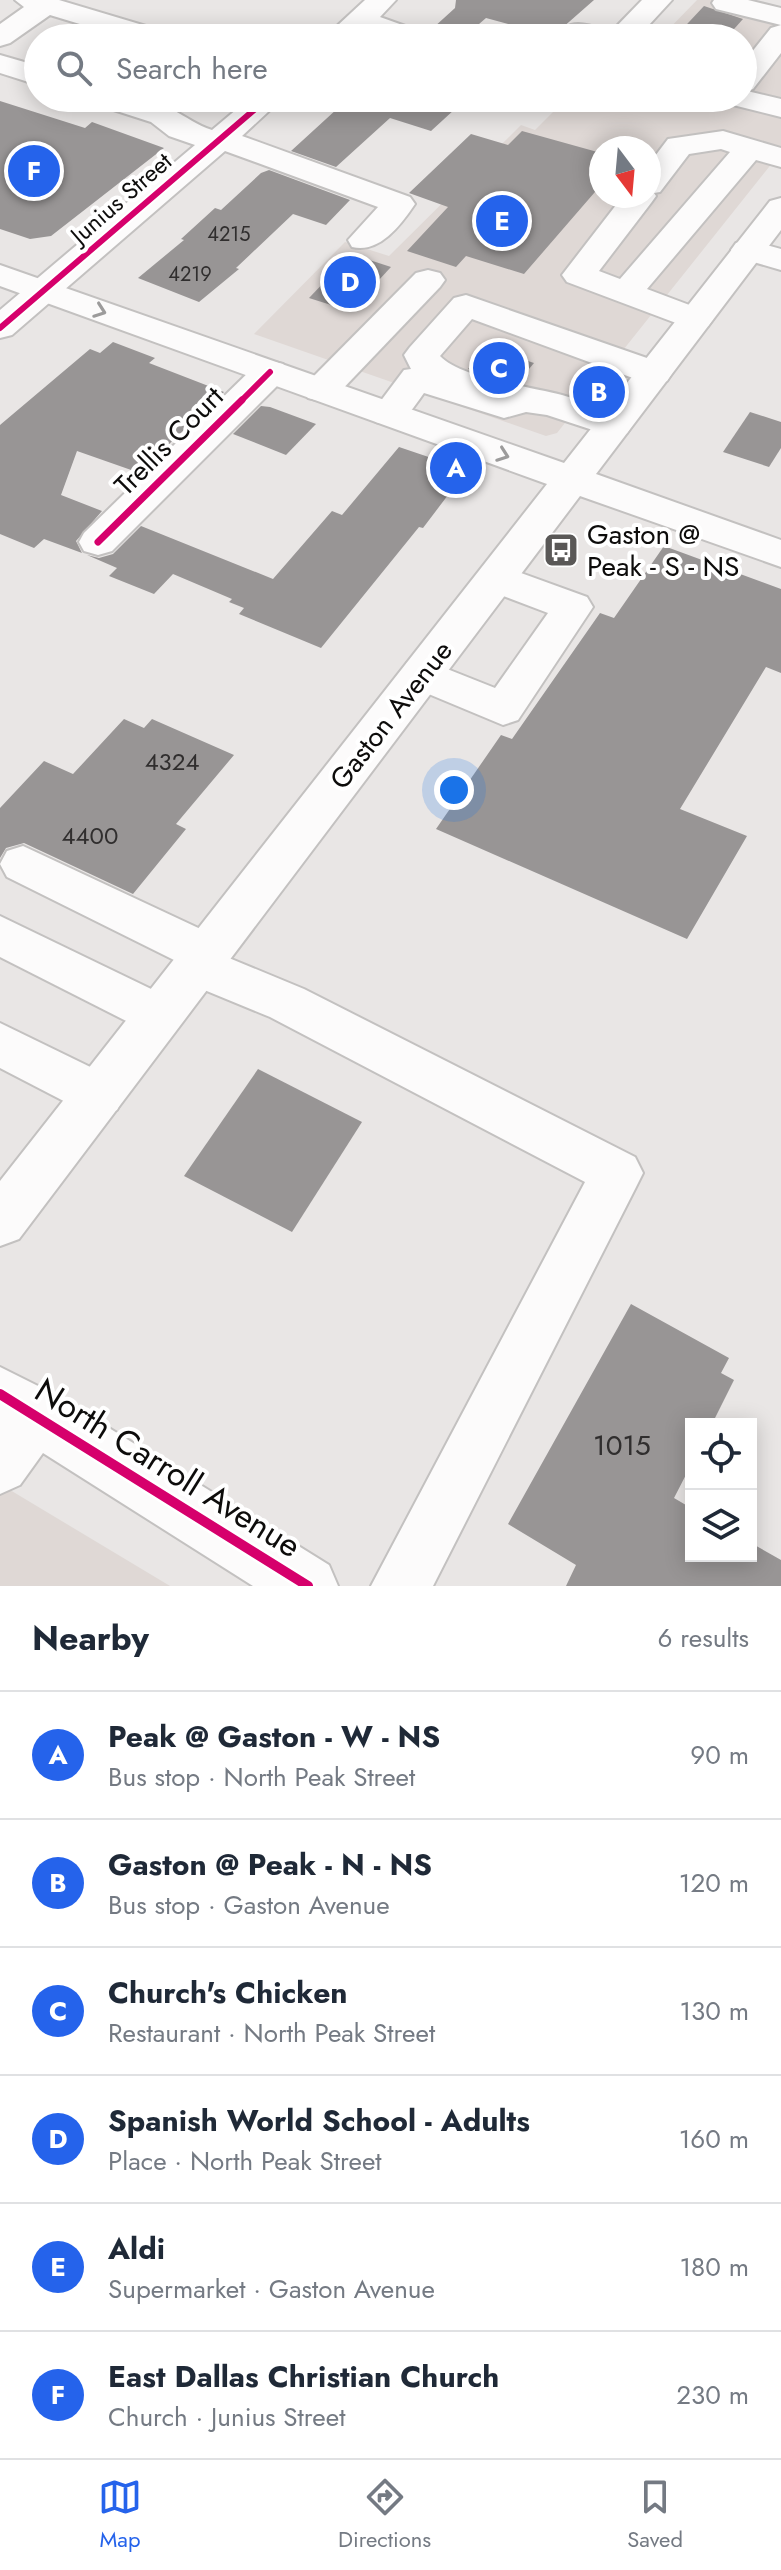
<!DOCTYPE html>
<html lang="en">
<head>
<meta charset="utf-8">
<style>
  body { margin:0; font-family:Jost,sans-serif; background:#f2f2f3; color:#1f2937 }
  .controls { position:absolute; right:24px; bottom:24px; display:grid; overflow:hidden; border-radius:0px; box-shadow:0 4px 20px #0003 }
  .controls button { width:72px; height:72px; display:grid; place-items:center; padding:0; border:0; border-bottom:2px solid #e0e1e3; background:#fff; color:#1f2937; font:40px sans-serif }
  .compass { position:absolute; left:589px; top:136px; width:72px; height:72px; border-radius:50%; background:#fff; box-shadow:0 4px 20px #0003; rotate:164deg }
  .you { position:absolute; left:454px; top:790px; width:28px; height:28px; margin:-20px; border:6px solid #fff; border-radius:50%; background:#1a73e8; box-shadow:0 0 0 12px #1a73e833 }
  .badge { display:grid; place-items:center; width:52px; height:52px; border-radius:50%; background:#2563eb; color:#fff; font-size:26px; font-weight:700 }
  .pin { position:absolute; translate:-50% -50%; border:4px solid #fff; box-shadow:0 2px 8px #0006 }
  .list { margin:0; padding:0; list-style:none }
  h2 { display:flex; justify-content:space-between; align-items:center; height:104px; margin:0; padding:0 32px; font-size:34px }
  h2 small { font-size:26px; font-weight:400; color:#747a83 }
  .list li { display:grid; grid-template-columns:52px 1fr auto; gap:24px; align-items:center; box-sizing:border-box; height:128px; padding:0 32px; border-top:2px solid #e0e1e3 }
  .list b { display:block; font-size:30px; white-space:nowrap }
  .list p { margin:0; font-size:26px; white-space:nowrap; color:#747a83 }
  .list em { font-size:26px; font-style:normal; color:#747a83 }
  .icon { flex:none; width:44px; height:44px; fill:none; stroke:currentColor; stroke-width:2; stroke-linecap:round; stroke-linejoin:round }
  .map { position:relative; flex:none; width:781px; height:1586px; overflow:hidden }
  .search { position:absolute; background:#fff; box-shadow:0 4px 20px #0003; left:24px; right:24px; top:24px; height:88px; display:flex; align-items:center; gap:20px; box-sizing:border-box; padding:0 28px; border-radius:44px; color:#747a83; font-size:30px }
  .sheet { height:872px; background:#fff }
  nav { display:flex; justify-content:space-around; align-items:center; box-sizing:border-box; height:112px; border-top:2px solid #e0e1e3; background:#fff; font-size:22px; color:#747a83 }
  nav a { display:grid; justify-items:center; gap:4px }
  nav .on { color:#2563eb }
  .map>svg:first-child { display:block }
</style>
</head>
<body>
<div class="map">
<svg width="781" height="1586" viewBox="0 0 781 1586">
  <rect width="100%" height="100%" fill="#e9e6e5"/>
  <!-- built -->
  <g fill="#dfd8d5" fill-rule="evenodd">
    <path d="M697,0H741L781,10V152L557,433L546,436L254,334L345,242L389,256L521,125L535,130L567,98H656L667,102L671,98H743V38H660ZM601,148H649V196H601Z"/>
    <path d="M0,1484L170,1586H0Z"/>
  </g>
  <!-- building -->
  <g fill="#989595">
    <path d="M456,0H594L553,36L486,18L464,37L433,28L455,8Z"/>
    <path d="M704,6L743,19L726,38H674Z"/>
    <path d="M349,98H467L431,131L390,118L336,167L291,151Z"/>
    <path d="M0,101L85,128L92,122L164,148L51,236L30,239L0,229Z"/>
    <path d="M522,131L601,153V185L524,274L466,256L456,267L407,251L448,207L409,193L471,134L508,145Z"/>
    <path d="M269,170L350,200L326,225L293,214L236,268L239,269L199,302L138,278L184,240L181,239L215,208L221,210L261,173Z"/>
    <path d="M351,254L391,267L350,311L309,298Z"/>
    <path d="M113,342L155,358L149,363L224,392L167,446L161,444L134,471L77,451L61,495L102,511L76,541L82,553L44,539L34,548L0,534V425L90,349L100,353Z"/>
    <path d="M486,347L534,363L518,382L468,369Z"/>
    <path d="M261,406L270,407L316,424L286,455L233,434Z"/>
    <path d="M750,412L781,422V448L769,467L723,452Z"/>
    <path d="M399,447L467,470L423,528L419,527L321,648L239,614L244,608L229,602L232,599L173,574L154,594L109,576L117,568L87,555L99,558L113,554L141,526L273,579L332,511L342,515Z"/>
    <path d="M664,546L781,589V673L766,667L680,809L747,836L687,939L436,829L501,735L512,739L600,613L614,618Z"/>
    <path d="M124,719L144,728L152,719L234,755L176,824L186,829L133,894L24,843L6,848L0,858V808L44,761L73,774Z"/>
    <path d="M258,1069L362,1122L292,1232L184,1176Z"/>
    <path d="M631,1304L729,1358L721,1373L734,1380L712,1424H691V1465L674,1498L691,1508V1556H751V1543L781,1560V1586H566L576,1565L508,1524Z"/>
  </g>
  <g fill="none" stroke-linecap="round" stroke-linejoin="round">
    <defs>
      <g id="minor">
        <path d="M15,0H59L166,32L170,38H126L50,15L10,43L0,46V24L24,7Z"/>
        <path d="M365,0H396L380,17L422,32L426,38H385L364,30L355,38H324Z"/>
        <path d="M642,0H672L637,38H555C570,16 589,25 611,32Z"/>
        <path d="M714,0H748L781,8V53L753,89L747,91L781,99V117L729,104L725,98H743V63L771,28L781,25L716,9L712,3Z"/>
        <path d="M0,55L38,66V85L0,73Z"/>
        <path d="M91,98C119,98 147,96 173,110C187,117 196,125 212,130L250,98H283L242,136L410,197L415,204C401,225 379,254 352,247L348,240L378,207L225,151L12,335L0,338V310L195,145L169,136L151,122L95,104Z"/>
        <path d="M723,131L781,148V167L756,160L647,289L708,312L713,319L708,326L696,329L684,326L567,282L562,275L623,196H649V164L668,139ZM721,149L730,152L620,279L599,271L651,203L656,196L654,193L660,192L689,154Z"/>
        <path d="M748,240L781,249V270L736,257L731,250L736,243Z"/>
        <path d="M428,270L440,273L445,280L440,287L334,398L321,401L308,398L303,390L308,382L416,273Z"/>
        <path d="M466,295L667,365L672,373L667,381L654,384L641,381L472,319L440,356C460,378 533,387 562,395C584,401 605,410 627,417L632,425L627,433L614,437L547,415L526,412L504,418L424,393C410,412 402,429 376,422L371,414L404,370L411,369L404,355L410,347L454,298Z"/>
        <path d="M270,361L283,364L288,372L283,380L112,551L98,555L84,551L79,542L84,533L257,364Z"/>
        <path d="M496,564L587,597L593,607L518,720L503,725L407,685L401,674L407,663L422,659L495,688L548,613L482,588L476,578L482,568Z"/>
        <path d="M23,846L224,940L231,954L229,958L304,989L635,1157L643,1173L635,1189L433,1586H371L585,1182L270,1017L180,980L173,966L176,961L7,877L0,864L7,851Z"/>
        <path d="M0,916L176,1001L183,1015L176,1029L159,1035L142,1029L0,957Z"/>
        <path d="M0,1023L117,1080L124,1095L117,1110L99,1117L81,1110L0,1068Z"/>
        <path d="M0,1367L56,1395L329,1565L338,1586H253L43,1453L20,1485L0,1494Z"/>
      </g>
      <path id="major" d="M781,198V230L596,474L781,540V567L580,496L19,1239L0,1246V1181L547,484L0,286V265L564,463L770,201Z"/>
    </defs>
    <!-- minor casing -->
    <use href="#minor" stroke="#c3c1c0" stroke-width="4"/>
    <!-- major casing -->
    <use href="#major" stroke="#c3c1c0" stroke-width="4"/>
    <!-- minor -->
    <use href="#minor" fill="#fcfbfb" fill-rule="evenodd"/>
    <!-- major -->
    <use href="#major" fill="#fcfbfb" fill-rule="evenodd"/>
    <defs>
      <g id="cycleway-far2">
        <path d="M0,328L268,98"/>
        <path d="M240,402L270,372"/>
      </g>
      <path id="cycleway-far1" d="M98,542L242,400"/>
      <path id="cycleway" d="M0,1394L308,1586"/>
    </defs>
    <!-- cycleway-far2 casing -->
    <use href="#cycleway-far2" stroke="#fff" stroke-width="10"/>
    <!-- cycleway-far1 casing -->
    <use href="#cycleway-far1" stroke="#fff" stroke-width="12"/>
    <!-- cycleway casing -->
    <use href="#cycleway" stroke="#fff" stroke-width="15"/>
    <!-- cycleway-far2 -->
    <use href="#cycleway-far2" stroke="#d6006c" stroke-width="6"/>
    <!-- cycleway-far1 -->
    <use href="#cycleway-far1" stroke="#d6006c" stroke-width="7"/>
    <!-- cycleway -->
    <use href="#cycleway" stroke="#d6006c" stroke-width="10"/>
  </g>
  <!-- one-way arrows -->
  <defs><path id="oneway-chevron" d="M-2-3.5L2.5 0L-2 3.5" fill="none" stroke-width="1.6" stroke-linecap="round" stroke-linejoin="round" transform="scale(2)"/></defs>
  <g stroke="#9c9b9b">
    <use href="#oneway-chevron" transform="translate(100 311) rotate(20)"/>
    <use href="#oneway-chevron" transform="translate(503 455) rotate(20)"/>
  </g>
  <!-- icons -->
  <defs>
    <symbol id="bus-square" viewBox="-11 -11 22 22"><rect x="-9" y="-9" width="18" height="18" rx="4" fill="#5a5857" stroke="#fff"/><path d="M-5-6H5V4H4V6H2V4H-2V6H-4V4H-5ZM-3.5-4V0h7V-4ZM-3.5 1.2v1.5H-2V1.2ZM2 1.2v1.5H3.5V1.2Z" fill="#fff"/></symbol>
  </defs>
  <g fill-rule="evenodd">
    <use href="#bus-square" x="541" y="530" width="40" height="40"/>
  </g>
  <g text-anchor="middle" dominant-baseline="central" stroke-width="8" stroke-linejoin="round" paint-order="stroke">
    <!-- far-number labels -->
    <g font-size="20" fill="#302e2e">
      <text x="229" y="234">4215</text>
      <text x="190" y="274">4219</text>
    </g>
    <!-- far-street labels -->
    <g font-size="24" fill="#0d0c0b" stroke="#fff">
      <text transform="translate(121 198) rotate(-41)">Junius Street</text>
    </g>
    <!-- number labels -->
    <g font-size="24" fill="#302e2e">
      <text x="172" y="761">4324</text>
      <text x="90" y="835">4400</text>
    </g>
    <!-- street labels -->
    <g font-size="28" fill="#0d0c0b" stroke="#fff">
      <text transform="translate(169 441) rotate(-45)">Trellis Court</text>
      <text transform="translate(391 715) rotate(-52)">Gaston Avenue</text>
    </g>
    <!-- poi labels -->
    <g font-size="28" fill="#0d0c0b" stroke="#fff" text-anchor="start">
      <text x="587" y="534">Gaston @<tspan x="587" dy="32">Peak - S - NS</tspan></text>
    </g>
    <!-- near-number labels -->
    <g font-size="28" fill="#302e2e">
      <text x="622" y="1445">1015</text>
    </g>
    <!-- near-street labels -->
    <g font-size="34" fill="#0d0c0b" stroke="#fff">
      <text transform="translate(168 1468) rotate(32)">North Carroll Avenue</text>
    </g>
  </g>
</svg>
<div class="controls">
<button><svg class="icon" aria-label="locate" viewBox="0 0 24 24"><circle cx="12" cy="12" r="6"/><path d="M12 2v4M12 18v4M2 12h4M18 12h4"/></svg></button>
<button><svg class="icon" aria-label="layers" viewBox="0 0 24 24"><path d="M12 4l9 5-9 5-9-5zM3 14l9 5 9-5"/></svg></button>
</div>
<svg class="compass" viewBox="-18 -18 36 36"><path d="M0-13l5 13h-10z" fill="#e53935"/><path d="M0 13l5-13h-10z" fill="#747a83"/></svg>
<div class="you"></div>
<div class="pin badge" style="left:456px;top:468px">A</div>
<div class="pin badge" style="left:599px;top:392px">B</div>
<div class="pin badge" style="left:499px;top:368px">C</div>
<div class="pin badge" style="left:350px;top:282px">D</div>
<div class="pin badge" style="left:502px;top:221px">E</div>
<div class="pin badge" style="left:34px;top:171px">F</div>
<div class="search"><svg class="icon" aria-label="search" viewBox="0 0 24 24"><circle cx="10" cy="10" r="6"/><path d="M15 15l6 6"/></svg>Search here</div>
</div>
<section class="sheet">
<h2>Nearby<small>6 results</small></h2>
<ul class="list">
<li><span class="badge">A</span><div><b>Peak @ Gaston - W - NS</b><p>Bus stop · North Peak Street</p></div><em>90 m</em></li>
<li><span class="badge">B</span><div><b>Gaston @ Peak - N - NS</b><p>Bus stop · Gaston Avenue</p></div><em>120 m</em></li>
<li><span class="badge">C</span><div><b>Church's Chicken</b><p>Restaurant · North Peak Street</p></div><em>130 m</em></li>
<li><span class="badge">D</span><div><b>Spanish World School - Adults</b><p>Place · North Peak Street</p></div><em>160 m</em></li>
<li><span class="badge">E</span><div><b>Aldi</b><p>Supermarket · Gaston Avenue</p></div><em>180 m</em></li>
<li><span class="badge">F</span><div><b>East Dallas Christian Church</b><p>Church · Junius Street</p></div><em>230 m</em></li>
</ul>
</section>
<nav>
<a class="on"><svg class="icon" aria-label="map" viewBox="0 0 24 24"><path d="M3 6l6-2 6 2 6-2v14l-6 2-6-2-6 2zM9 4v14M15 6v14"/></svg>Map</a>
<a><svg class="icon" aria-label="directions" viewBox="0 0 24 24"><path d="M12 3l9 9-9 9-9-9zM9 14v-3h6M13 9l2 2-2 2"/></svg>Directions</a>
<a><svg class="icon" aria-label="saved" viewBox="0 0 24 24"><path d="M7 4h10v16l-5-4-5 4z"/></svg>Saved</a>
</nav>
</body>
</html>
